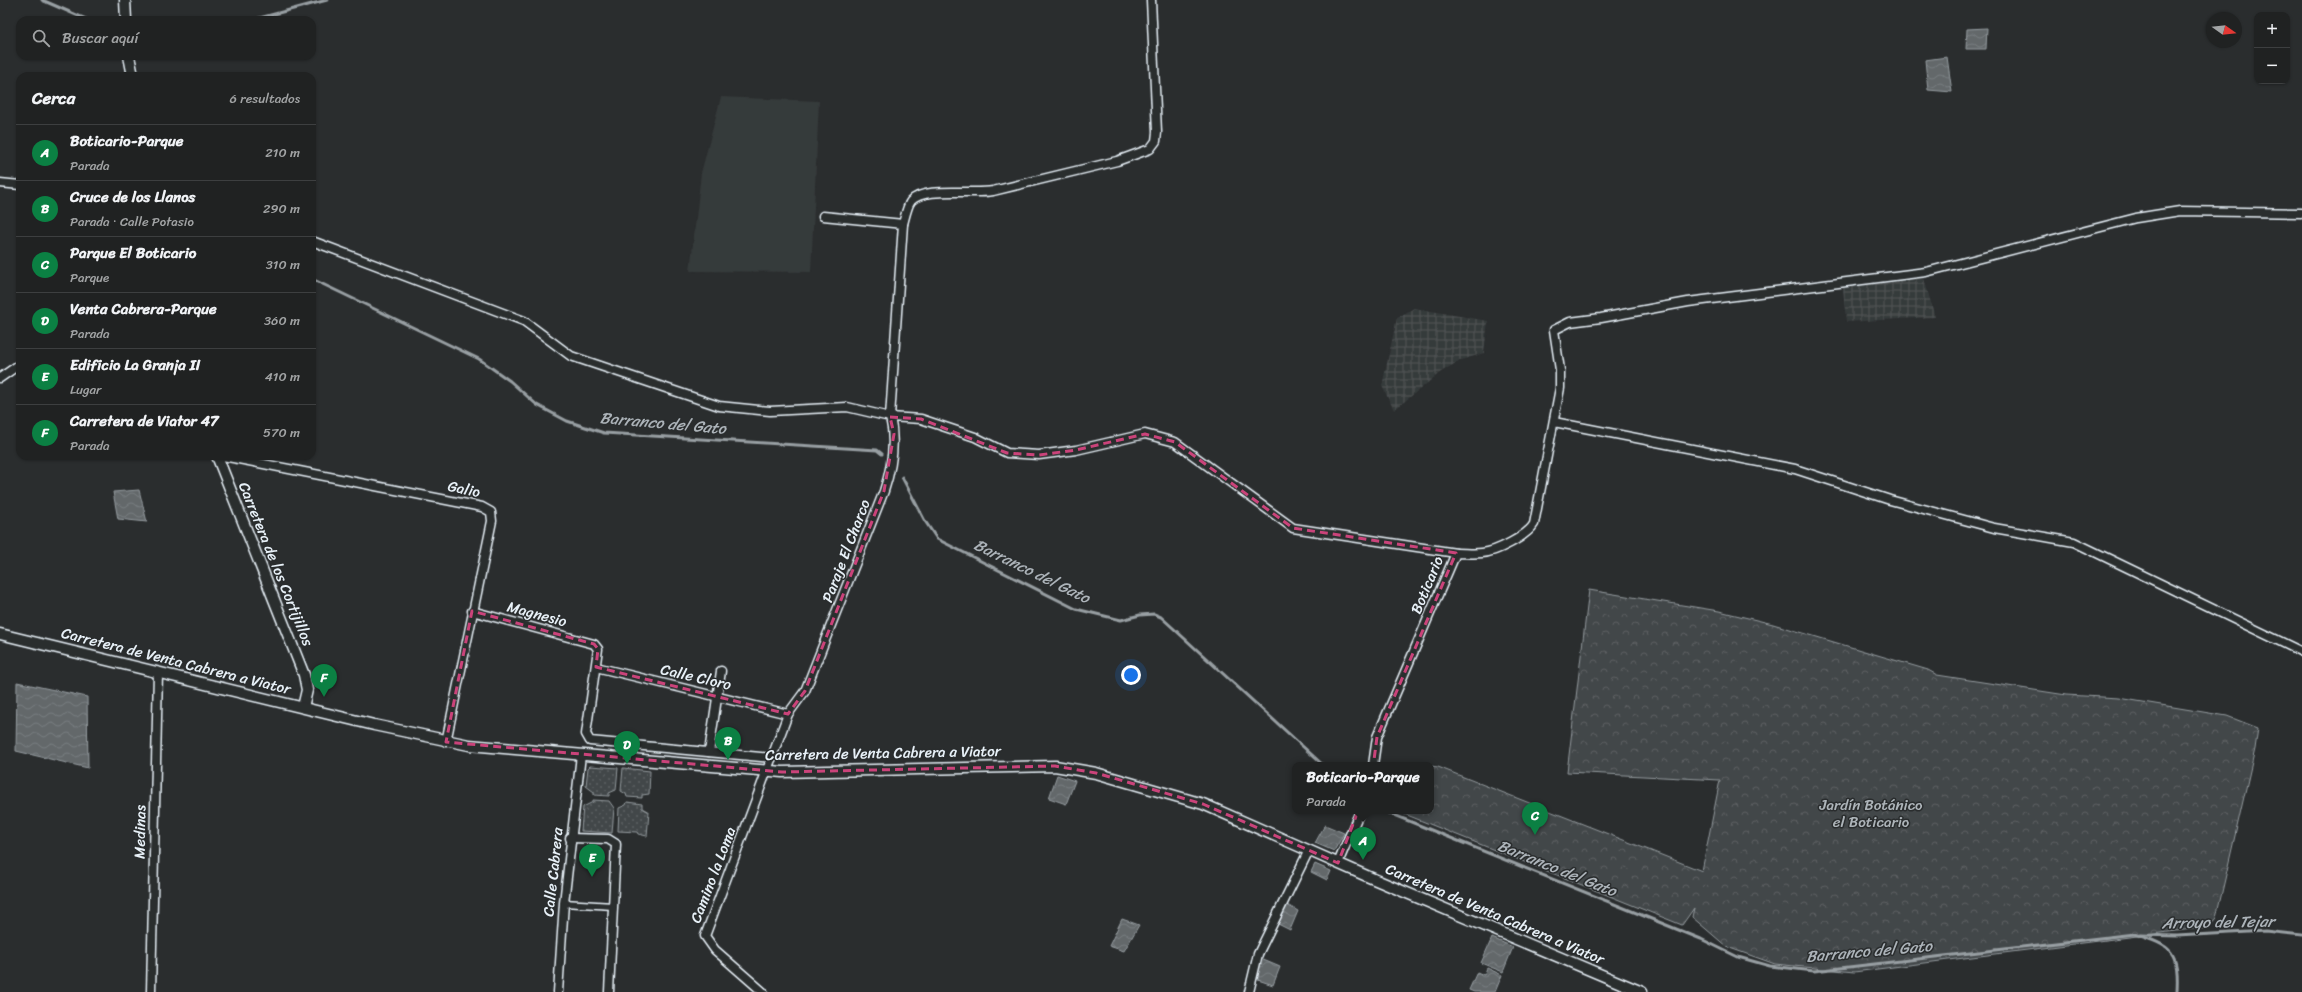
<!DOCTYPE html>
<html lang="es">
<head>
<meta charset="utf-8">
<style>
  body { margin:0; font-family:Sriracha,sans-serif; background:#2d2f2f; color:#f1f3f6 }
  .controls { position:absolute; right:12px; top:12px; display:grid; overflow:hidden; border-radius:8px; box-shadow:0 1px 3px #0004 }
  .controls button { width:36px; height:36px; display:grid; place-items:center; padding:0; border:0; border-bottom:1px solid #3d3f40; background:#202222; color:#f1f3f6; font:20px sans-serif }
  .compass { position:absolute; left:2206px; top:12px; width:36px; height:36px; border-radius:50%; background:#202222; box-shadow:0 1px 3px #0004; rotate:105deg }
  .you { position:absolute; left:1131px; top:675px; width:14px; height:14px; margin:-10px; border:3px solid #fff; border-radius:50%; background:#1a73e8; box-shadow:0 0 0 6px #1a73e833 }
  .badge { display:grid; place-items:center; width:26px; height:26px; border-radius:50%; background:#0b8043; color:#fff; font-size:13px; font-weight:700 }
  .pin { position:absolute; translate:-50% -33px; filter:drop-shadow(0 1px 2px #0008) }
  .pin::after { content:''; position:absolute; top:21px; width:14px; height:12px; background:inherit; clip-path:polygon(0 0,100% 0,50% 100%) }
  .popup { position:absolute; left:1292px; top:762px; width:142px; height:52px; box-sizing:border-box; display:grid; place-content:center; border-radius:8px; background:#202222; filter:drop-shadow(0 1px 3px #0005); font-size:13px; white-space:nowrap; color:#a2a4a5 }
  .popup b { font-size:15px; color:#f1f3f6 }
  .popup::after { content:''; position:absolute; left:50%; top:100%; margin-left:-8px; border:8px solid transparent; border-top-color:#202222 }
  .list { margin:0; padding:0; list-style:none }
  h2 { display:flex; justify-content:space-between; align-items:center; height:52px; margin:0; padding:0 16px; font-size:17px }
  h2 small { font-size:13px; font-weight:400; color:#a2a4a5 }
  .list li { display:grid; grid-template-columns:26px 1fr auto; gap:12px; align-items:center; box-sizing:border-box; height:56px; padding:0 16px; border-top:1px solid #3d3f40 }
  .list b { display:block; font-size:15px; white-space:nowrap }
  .list p { margin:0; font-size:13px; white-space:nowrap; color:#a2a4a5 }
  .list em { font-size:13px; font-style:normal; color:#a2a4a5 }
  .icon { flex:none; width:22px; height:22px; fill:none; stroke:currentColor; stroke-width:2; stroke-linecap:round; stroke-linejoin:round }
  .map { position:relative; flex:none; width:2302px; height:992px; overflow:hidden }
  .search { position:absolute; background:#202222; box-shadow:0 1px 3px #0004; left:16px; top:16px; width:300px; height:44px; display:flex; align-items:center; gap:10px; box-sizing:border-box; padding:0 14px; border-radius:12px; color:#a2a4a5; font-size:15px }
  .panel { position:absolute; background:#202222; box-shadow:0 1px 3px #0004; left:16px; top:72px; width:300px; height:388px; border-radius:12px }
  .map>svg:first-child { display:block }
</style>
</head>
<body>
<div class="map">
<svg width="2302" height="992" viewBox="0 0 2302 992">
  <defs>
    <pattern id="industrial-grid" width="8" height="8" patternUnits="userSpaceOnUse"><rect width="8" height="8" fill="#363a3b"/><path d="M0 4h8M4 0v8" fill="none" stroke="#535758"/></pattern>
    <pattern id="park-crowns" width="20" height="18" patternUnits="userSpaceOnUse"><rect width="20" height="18" fill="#424648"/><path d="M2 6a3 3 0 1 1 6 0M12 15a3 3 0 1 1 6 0" fill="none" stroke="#5d6163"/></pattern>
    <pattern id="garden-dots" width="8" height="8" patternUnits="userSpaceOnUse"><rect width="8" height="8" fill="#424648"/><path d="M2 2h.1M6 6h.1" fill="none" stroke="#5d6163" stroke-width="1.8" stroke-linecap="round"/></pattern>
    <pattern id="water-waves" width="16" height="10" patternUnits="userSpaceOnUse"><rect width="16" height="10" fill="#63686b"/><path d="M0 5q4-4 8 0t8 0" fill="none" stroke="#797e81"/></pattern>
  </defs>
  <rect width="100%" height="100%" fill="#2a2d2e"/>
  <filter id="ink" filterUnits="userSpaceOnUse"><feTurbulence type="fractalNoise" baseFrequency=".025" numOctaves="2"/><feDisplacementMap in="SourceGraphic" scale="8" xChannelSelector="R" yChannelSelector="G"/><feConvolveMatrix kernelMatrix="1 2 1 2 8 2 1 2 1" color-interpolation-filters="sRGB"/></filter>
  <g filter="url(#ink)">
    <!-- built -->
    <path fill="#363a3b" d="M721,97L819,101L811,272L690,271L701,173Z"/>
    <!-- industrial -->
    <g fill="url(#industrial-grid)">
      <path d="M1924,278L1935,317L1846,322L1843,288Z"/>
      <path d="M1414,308L1488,321L1484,353L1459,361L1441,372L1394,410L1382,386L1397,318Z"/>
    </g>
    <!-- park -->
    <path fill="url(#park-crowns)" stroke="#959ca0" d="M1589,590L1719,611L1773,624L1928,670L1937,675L2066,695L2119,698L2227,716L2258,728L2255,749L2216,918L2208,927L1854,972L1775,964L1727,947L1692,917L1694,908L1682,925L1397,811H1431V766L1438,767L1702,871L1720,780L1567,772Z"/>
    <!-- garden -->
    <g fill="url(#garden-dots)" stroke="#959ca0">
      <path d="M590,766L618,768L616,790L609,793V796L594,795V792L586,786L588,768Z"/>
      <path d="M623,768L650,771L649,794L642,795V798L627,797L626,794L621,791Z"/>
      <path d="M593,800L609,801L614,808L612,833L581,831L583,807L593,802Z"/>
      <path d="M627,802L642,804V808L649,812L647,836L638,834L637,832L618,831L619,808L626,805Z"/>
    </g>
    <!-- water -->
    <g fill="url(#water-waves)" stroke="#989fa3">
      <path d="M1987,28L1986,49H1966L1967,29Z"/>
      <path d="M1947,57L1952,92L1928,90L1925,60Z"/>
      <path d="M139,490L147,522L118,519L113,492Z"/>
      <path d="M17,682L87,697L88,768L16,751Z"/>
      <path d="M1057,775L1075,781L1066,804L1049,798Z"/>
      <path d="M1325,825L1344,833L1334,851L1315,843Z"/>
      <path d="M1315,864L1331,871L1327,880L1311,872Z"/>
      <path d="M1287,905L1298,911L1290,930L1278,924Z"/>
      <path d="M1122,919L1139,925L1124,951L1109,946Z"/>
      <path d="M1492,938L1513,947L1503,972L1481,963Z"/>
      <path d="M1261,959L1280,967L1273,985L1258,980V967Z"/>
      <path d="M1487,968L1502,975L1495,992H1474L1469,990L1477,972L1484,975Z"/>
    </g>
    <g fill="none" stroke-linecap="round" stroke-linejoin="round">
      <!-- stream -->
      <g stroke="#989fa3" stroke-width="3">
        <path d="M42,0L88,20"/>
        <path d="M252,20L327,0"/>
        <path d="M312,279L479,359L510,381L537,405L567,421L604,433L877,450L882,454"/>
        <path d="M902,477L925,521L937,539L1076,609L1121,620L1140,615L1154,614L1161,617L1323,765"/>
        <path d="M1384,811L1701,939L1738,957L1770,966L1814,971L2134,934C2173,946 2179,951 2177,992"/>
        <path d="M2140,935L2177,936L2266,931L2302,935"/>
      </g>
      <defs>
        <path id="pedestrian" d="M564,903L613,906"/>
        <g id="minor">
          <path d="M0,183L20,185"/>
          <path d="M903,224C905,217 907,206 911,201C924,186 971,195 993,191L1117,161L1150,149L1156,141L1157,132L1151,0"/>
          <path d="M312,241L524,321L571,356L719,406L770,411L847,407L890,417L921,419L975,437L1007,453L1039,455L1076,450L1145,434L1175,442L1293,528L1456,553"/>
          <path d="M0,378L20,364"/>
          <path d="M1554,422L1795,469L1890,500L1994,528L2074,542L2302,652"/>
          <path d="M223,456L482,507L491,512L492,521L446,742"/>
          <path d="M472,611L594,644L598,649L586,734L590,741L772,758"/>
          <path d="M596,667L788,714"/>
          <path d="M709,752L721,671"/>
          <path d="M1373,765L1377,737L1456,553C1465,553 1474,554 1482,553C1496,552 1527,536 1534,524L1560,388V370L1554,330L1570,322L1601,318L1688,302L1926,272L2136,218L2180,211L2302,213"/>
          <path d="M570,838L608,839L616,844L609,992"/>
          <path d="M1338,863L1360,811"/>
          <path d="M151,992L158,672"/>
          <path d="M558,992L564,903L581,755"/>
          <path d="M763,992L715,950L705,936L788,714L805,691L884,491C892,467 896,442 890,417L903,224L823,216"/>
          <path d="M1249,992L1258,954L1309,850"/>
        </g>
        <g id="tertiary">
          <path d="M125,0L126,20"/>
          <path d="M129,56L133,76"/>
          <path d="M217,456L304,675L307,690L303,707"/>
          <path d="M0,634L374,725L469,745L782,772L1055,766L1096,773L1203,804L1369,877L1642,992"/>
        </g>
      </defs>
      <!-- pedestrian casing -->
      <use href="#pedestrian" stroke="#e8f1f8" stroke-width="9"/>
      <!-- minor casing -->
      <use href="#minor" stroke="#e8f1f8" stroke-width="11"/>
      <!-- tertiary casing -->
      <use href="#tertiary" stroke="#e8f1f8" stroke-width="13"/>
      <!-- pedestrian -->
      <use href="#pedestrian" stroke="#2a2d2e" stroke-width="6"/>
      <!-- minor -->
      <use href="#minor" stroke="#2a2d2e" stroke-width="8"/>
      <!-- tertiary -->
      <use href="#tertiary" stroke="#2a2d2e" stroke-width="10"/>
    </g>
  </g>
  <!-- marked area -->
  <path fill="none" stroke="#ca437a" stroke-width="3" stroke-dasharray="8 5" stroke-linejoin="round" d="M890,417L921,419L1007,453L1039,455L1076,450L1145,434L1175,442L1293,528L1456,553L1377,737L1372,775L1338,863L1203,804L1096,773L1055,766L782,772L446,742L472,611L594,644L598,649L596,667L788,714L805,691L884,491L894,434Z"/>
  <g text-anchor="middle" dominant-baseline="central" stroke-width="3" stroke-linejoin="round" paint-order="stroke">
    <!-- street labels -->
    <g font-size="15" fill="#e8f1f8" stroke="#2a2d2e">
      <text transform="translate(464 489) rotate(12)">Galio</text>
      <text transform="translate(846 551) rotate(-69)">Paraje El Charco</text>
      <text transform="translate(276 564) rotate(68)">Carretera de los Cortijillos</text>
      <text transform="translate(1427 585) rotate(-67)">Boticario</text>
      <text transform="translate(537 614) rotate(15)">Magnesio</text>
      <text transform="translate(176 661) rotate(14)">Carretera de Venta Cabrera a Viator</text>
      <text transform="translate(696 677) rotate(13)">Calle Cloro</text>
      <text transform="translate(883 753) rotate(-1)">Carretera de Venta Cabrera a Viator</text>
      <text transform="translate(140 832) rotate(-89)">Medinas</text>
      <text transform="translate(553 872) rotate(-84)">Calle Cabrera</text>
      <text transform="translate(713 875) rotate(-69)">Camino la Loma</text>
      <text transform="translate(1495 914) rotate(23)">Carretera de Venta Cabrera a Viator</text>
    </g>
    <!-- park labels -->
    <g font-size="15" fill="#aeb5ba" stroke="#2a2d2e">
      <text x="1871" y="805">Jardín Botánico<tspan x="1871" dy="17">el Boticario</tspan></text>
    </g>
    <!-- water labels -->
    <g font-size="16" font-style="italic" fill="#acb3b9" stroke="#2a2d2e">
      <text transform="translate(663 423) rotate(5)">Barranco del Gato</text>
      <text transform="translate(1032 571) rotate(26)">Barranco del Gato</text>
      <text transform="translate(1557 868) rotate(22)">Barranco del Gato</text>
      <text transform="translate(2218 922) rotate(-1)">Arroyo del Tejar</text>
      <text transform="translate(1869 951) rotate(-5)">Barranco del Gato</text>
    </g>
  </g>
</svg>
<div class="controls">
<button>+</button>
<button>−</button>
</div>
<svg class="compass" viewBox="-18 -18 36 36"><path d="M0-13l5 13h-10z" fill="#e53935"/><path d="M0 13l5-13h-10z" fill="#a2a4a5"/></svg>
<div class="you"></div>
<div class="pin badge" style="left:1363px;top:860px">A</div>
<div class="popup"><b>Boticario-Parque</b>Parada</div>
<div class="pin badge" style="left:728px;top:760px">B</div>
<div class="pin badge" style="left:1535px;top:835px">C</div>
<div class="pin badge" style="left:627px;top:764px">D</div>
<div class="pin badge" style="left:592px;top:877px">E</div>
<div class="pin badge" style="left:324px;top:697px">F</div>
<div class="search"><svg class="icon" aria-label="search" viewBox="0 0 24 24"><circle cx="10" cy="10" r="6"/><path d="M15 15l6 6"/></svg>Buscar aquí</div>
<section class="panel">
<h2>Cerca<small>6 resultados</small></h2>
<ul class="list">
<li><span class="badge">A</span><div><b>Boticario-Parque</b><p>Parada</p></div><em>210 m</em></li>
<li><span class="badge">B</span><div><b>Cruce de los Llanos</b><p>Parada · Calle Potasio</p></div><em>290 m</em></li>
<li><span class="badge">C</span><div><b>Parque El Boticario</b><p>Parque</p></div><em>310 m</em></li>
<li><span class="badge">D</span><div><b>Venta Cabrera-Parque</b><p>Parada</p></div><em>360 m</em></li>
<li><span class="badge">E</span><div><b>Edificio La Granja II</b><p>Lugar</p></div><em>410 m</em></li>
<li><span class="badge">F</span><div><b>Carretera de Viator 47</b><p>Parada</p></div><em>570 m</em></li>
</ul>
</section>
</div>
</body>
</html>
